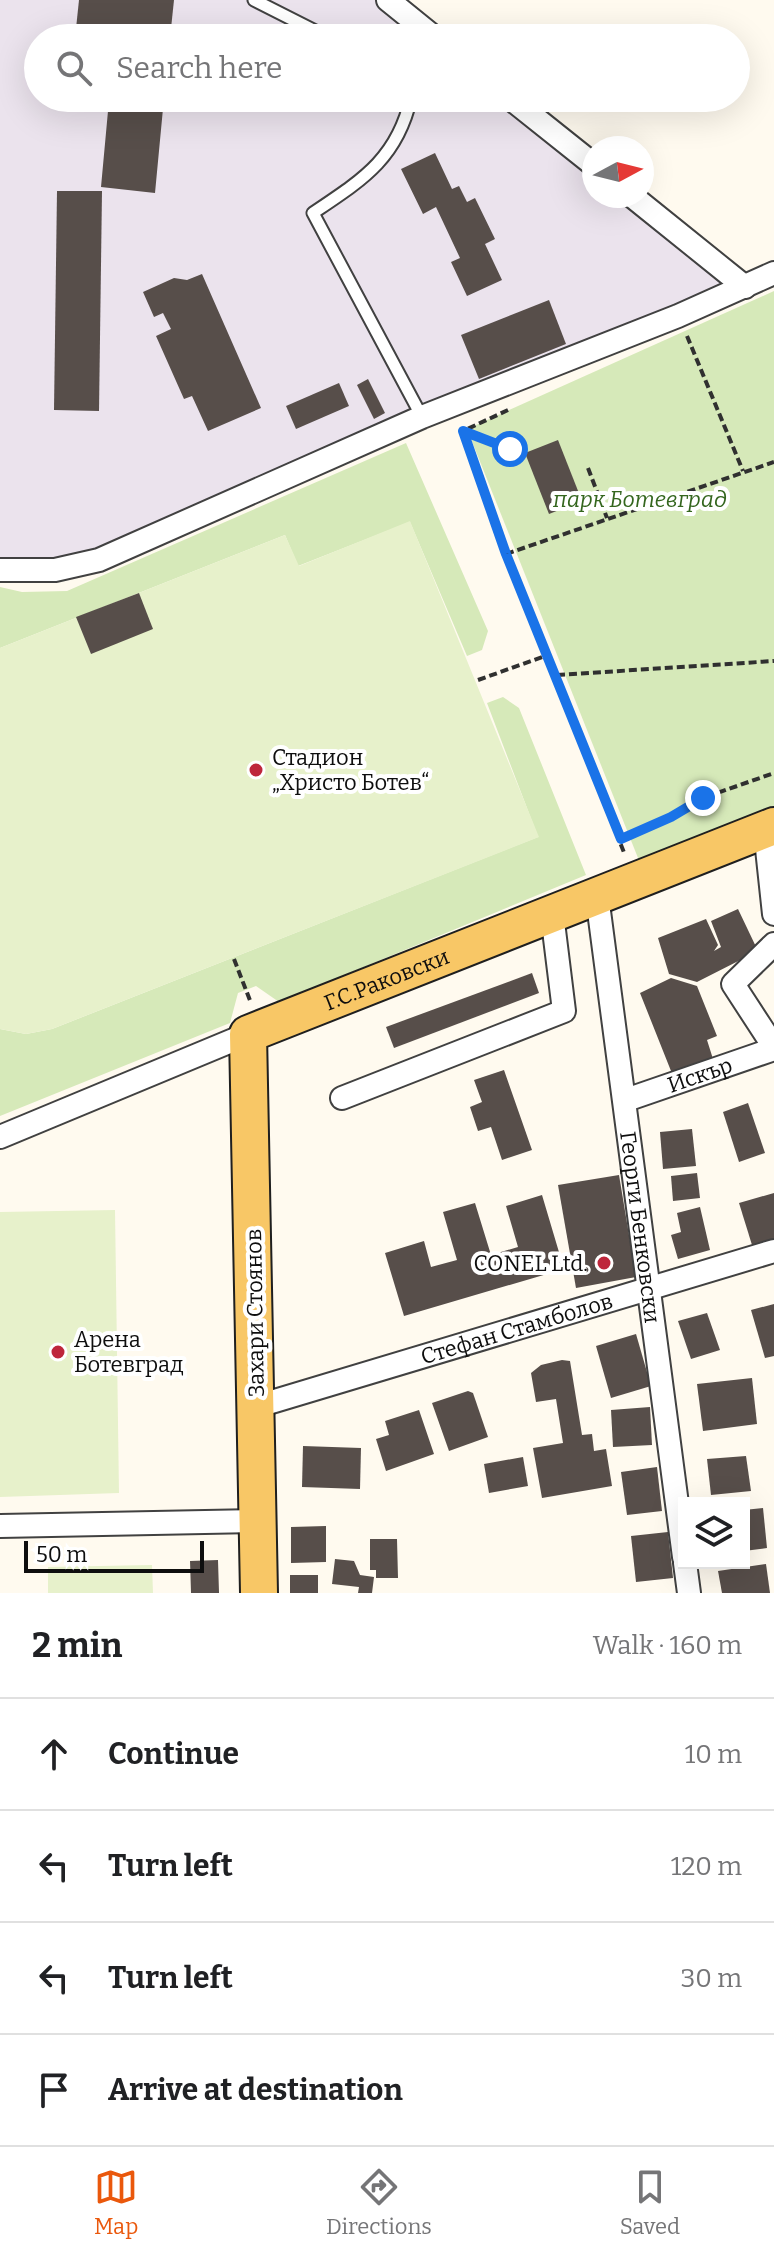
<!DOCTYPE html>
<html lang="en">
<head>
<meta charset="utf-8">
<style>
  body { margin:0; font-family:Bitter,serif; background:#f6f6f6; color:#202124 }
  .controls { position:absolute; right:24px; bottom:24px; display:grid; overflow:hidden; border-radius:0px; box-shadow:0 8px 32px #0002 }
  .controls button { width:72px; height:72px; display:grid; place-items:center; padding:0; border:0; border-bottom:2px solid #e0e0e0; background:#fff; color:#202124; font:40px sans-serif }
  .compass { position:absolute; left:582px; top:136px; width:72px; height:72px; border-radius:50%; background:#fff; box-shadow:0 8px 32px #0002; rotate:83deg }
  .scale { position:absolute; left:24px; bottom:20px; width:180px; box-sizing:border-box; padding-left:8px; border:4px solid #0e0e0e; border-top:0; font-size:22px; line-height:28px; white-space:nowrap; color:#0e0e0e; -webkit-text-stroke:6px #fff; paint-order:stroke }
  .stop { position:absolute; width:24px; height:24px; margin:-18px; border:6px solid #1a73e8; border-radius:50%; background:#fff }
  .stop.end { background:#1a73e8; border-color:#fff; box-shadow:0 2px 8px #0008 }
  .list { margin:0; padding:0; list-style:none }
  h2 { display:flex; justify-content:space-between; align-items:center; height:104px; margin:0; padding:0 32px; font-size:34px }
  h2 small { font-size:26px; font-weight:400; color:#757577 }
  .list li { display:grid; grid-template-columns:52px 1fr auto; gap:24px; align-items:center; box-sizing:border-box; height:112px; padding:0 32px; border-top:2px solid #e0e0e0 }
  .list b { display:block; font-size:30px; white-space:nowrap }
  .list em { font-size:26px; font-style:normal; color:#757577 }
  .icon { flex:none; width:44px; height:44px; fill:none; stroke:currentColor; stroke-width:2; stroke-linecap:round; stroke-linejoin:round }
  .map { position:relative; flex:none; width:774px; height:1593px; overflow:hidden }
  .search { position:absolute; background:#fff; box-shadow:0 8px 32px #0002; left:24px; right:24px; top:24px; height:88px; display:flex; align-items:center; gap:20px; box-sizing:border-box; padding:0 28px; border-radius:44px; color:#757577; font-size:30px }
  .sheet { height:552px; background:#fff }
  nav { display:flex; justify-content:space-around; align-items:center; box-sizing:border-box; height:112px; border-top:2px solid #e0e0e0; background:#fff; font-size:22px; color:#757577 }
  nav a { display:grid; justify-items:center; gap:4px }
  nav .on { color:#ea580c }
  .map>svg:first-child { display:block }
</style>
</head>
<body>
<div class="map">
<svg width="774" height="1593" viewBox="0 0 774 1593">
  <rect width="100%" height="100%" fill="#fffaef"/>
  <!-- industrial -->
  <path fill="#ebe3ed" d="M0,0H383L431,38H38V98H507L594,167V196H631L745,287L99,560L0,570Z"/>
  <!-- green -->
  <g fill="#d6e9b9">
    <path d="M774,291V820L644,873L467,429Z"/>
    <path d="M406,443L488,631L482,650L467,656L410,522L298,566L285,535L0,648V587L22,592L67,591Z"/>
    <path d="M503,697L519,708L586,875L279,1002L256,986L238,993L230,1023L0,1116V1029L26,1034L52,1029L538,837L487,703Z"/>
  </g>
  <!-- pitch -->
  <g fill="#e7f1cb">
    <path d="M410,521L539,837L52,1029L26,1034L0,1029V648L285,535L299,566Z"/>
    <path d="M115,1210L119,1493L0,1497V1212Z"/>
    <path d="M152,1565L153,1593H48V1567Z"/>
  </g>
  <!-- building -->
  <g fill="#574e4a">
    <path d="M79,0H174L170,38H75Z"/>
    <path d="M69,98H164L155,193L101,187L108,111L68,107Z"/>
    <path d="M435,153L452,189L459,186L467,202L475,198L495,239L485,244L502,280L467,296L451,262L460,258L436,207L423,214L401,169Z"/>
    <path d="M57,191H102L99,411L54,410Z"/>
    <path d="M202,274L261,408L208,431L192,396L184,399L156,336L171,329L163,313L154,317L143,292L174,278L187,280Z"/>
    <path d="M549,300L566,344L479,379L461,335Z"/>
    <path d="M368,379L385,413L374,419L357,385Z"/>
    <path d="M339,383L349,406L296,429L286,406Z"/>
    <path d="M558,440L582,501L549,514L525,453Z"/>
    <path d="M139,593L153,629L91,654L76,617Z"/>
    <path d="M738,909L758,951L697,982L669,974L658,938L706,919L718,945L714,951L721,947L711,921Z"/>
    <path d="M532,973L539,993L394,1048L386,1027Z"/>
    <path d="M671,978L697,986L717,1036L707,1040L713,1059L673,1076L640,993Z"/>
    <path d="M504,1070L532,1150L502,1160L491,1127L478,1131L470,1107L482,1102L474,1080Z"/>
    <path d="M748,1103L765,1153L739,1162L723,1112Z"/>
    <path d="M692,1129L696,1166L663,1169L660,1132Z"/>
    <path d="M697,1173L700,1198L673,1201L671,1176Z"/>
    <path d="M619,1175L636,1277L576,1288L558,1185Z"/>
    <path d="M774,1193V1239L752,1245L739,1203Z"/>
    <path d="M542,1195L564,1269L404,1316L385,1253L424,1241L431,1267L457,1260L443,1212L475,1203L491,1255L518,1247L506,1206Z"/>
    <path d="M700,1207L710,1250L678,1259L671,1235L681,1232L677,1213Z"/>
    <path d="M774,1304V1356L765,1358L751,1310Z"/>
    <path d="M707,1313L720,1350L691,1359L678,1321Z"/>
    <path d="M636,1334L651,1386L611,1398L596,1346Z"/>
    <path d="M562,1360L570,1361L582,1435L592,1434L594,1451L606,1449L612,1486L542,1498L533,1448L563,1443L556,1399L536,1402L531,1373L541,1365Z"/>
    <path d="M752,1378L757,1424L703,1431L697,1384Z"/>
    <path d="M468,1391L473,1393L488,1437L449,1451L432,1403Z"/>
    <path d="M650,1407L652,1445L613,1447L611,1410Z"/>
    <path d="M419,1410L434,1454L386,1471L376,1439L389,1435L385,1421Z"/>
    <path d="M303,1446L361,1448L360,1489L302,1487Z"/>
    <path d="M746,1456L751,1491L711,1495L707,1459Z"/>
    <path d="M523,1457L528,1486L489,1493L484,1464Z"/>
    <path d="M657,1467L662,1511L627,1515L621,1472Z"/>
    <path d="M763,1508L767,1548L744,1551V1510Z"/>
    <path d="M326,1526V1562L291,1563V1527Z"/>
    <path d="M668,1532L673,1578L636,1582L631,1536Z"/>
    <path d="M370,1539H397L398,1578H376V1570H370Z"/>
    <path d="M335,1559L354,1561L360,1575L374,1577L372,1593H358L359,1587L332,1584Z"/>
    <path d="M218,1560L219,1593H191L190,1561Z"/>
    <path d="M766,1564L770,1593H722L718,1571Z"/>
    <rect x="290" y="1575" width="28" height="18"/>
  </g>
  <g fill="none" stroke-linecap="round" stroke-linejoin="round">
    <defs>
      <g id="lane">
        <path d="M254,0L329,38"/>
        <path d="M411,98C397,159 362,180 313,213L422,417"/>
      </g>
      <g id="street">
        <path d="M388,0L435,38"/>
        <path d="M510,98L594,165"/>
        <path d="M632,196L745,287"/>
        <path d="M0,570H55L99,560L422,417L678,316L774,273"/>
        <path d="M765,830L774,914"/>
        <path id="s1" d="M597,896L684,1557"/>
        <path d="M774,944L733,984L774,1047"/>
        <path d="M342,1098L564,1011L552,914"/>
        <path id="s2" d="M626,1100L774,1049"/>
        <path d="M0,1137L248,1034"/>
        <path id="s3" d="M258,1406L774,1251"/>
        <path d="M0,1526L258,1521"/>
        <path d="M685,1563L689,1593"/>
      </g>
      <g id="primary">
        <path id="s4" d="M259,1593L248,1034L774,826"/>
      </g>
    </defs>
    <!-- lane casing -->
    <use href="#lane" stroke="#414141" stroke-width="15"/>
    <!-- street casing -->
    <use href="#street" stroke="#414141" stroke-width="26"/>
    <!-- primary casing -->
    <use href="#primary" stroke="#1f1f1f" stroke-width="40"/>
    <!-- path -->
    <g stroke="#303030" stroke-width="4" stroke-dasharray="8 4" stroke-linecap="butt">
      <path d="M687,336L743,471"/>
      <path d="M508,410L463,431L506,554L625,855"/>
      <path d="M464,432L510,449"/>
      <path d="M588,468L607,518"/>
      <path d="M506,554L774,462"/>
      <path d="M557,675L774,661"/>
      <path d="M478,680L548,655"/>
      <path d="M621,839L671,817L703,798L774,773"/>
      <path d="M234,959L251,1003"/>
    </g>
    <!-- lane -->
    <use href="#lane" stroke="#fff" stroke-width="11"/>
    <!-- street -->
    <use href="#street" stroke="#fff" stroke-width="22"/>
    <!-- primary -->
    <use href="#primary" stroke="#f8c766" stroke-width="36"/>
  </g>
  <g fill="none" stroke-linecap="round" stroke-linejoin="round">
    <!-- route -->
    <path stroke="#1a73e8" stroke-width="10" d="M510,449L463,431L506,554L621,839L671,817L703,798"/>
  </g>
  <!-- markers -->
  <g fill="#be263b" stroke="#fff" stroke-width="3">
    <circle cx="256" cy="770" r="8"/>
    <circle cx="604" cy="1263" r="8"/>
    <circle cx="58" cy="1352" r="8"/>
  </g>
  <g text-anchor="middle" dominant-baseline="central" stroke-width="8" stroke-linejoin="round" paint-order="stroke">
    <!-- park labels -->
    <g font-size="22" font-style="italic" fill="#34661e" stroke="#fff">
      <text x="640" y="499">парк Ботевград</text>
    </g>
    <!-- poi labels -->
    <g font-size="22" fill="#0e0e0e" stroke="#fff" text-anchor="start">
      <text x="272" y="757">Стадион<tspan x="272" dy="25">„Христо Ботев“</tspan></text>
      <text x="588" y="1263" text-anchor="end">CONEL Ltd.</text>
      <text x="74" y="1339">Арена<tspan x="74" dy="25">Ботевград</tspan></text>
    </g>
    <!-- street labels -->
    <g font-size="22" fill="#0e0e0e" stroke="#fff">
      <text stroke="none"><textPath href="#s4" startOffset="708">Г.С.Раковски</textPath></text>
      <text stroke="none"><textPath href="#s2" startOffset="78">Искър</textPath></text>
      <text stroke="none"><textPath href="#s1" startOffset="334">Георги Бенковски</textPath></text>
      <text transform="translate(255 1313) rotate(-91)">Захари Стоянов</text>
      <text stroke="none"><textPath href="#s3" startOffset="270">Стефан Стамболов</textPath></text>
    </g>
  </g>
</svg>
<div class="controls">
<button><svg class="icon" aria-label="layers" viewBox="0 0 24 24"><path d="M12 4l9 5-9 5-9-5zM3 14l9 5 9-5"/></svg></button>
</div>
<svg class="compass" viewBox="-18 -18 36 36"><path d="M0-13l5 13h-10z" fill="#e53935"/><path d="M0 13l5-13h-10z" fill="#757577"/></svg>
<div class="scale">50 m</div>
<div class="stop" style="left:510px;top:449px"></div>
<div class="stop end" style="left:703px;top:798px"></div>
<div class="search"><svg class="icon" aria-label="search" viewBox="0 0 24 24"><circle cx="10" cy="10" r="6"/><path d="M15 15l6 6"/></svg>Search here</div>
</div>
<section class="sheet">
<h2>2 min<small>Walk · 160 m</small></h2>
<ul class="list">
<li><svg class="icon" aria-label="ahead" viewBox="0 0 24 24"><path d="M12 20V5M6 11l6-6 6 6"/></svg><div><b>Continue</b></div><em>10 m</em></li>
<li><svg class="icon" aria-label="left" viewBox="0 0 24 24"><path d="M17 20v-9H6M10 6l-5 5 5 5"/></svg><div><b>Turn left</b></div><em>120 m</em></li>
<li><svg class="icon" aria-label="left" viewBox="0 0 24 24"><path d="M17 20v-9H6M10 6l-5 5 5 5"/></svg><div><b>Turn left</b></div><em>30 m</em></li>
<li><svg class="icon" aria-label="arrive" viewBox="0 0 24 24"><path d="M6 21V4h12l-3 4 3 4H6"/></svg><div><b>Arrive at destination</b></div></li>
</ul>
</section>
<nav>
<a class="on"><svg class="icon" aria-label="map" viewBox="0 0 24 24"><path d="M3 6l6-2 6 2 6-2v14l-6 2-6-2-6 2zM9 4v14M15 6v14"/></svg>Map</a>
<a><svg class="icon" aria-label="directions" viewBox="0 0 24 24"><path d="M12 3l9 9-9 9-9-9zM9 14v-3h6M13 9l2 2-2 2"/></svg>Directions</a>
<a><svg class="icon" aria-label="saved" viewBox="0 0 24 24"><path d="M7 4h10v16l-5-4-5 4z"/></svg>Saved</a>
</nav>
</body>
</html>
